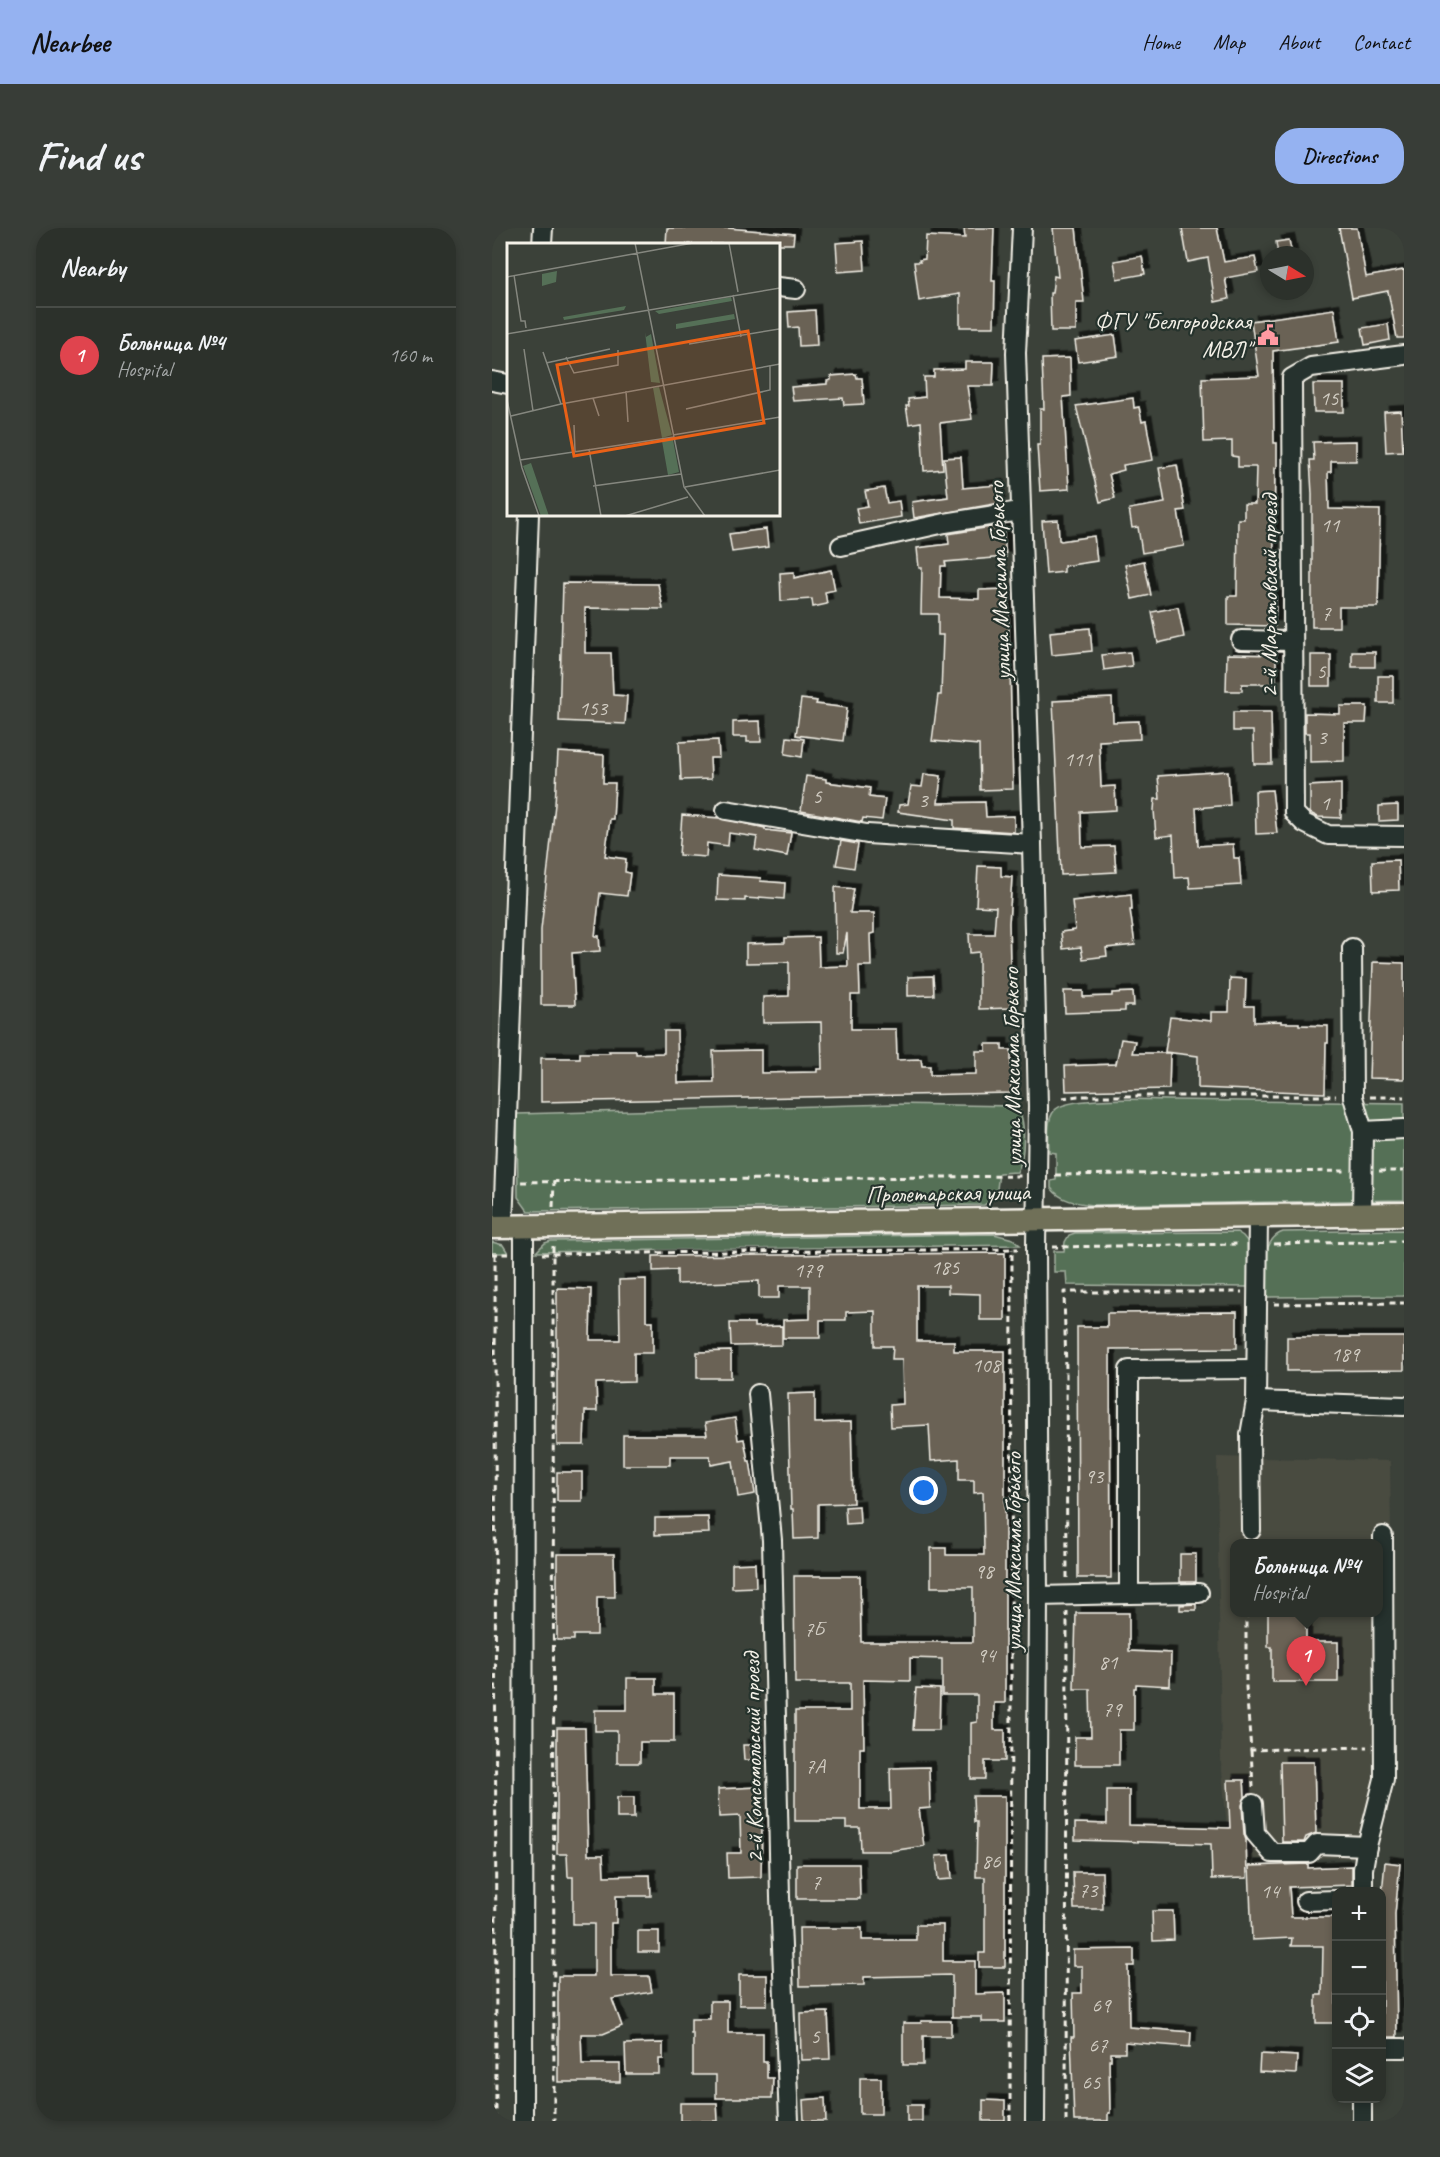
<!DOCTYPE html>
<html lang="en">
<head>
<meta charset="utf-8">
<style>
  body { margin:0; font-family:Caveat,sans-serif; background:#383d37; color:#f1f3f6 }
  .controls { position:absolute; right:18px; bottom:18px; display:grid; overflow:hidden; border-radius:12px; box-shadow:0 3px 9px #0003 }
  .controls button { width:54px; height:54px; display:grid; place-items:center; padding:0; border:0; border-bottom:2px solid #484c47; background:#2c312b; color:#f1f3f6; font:30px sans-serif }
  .compass { position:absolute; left:768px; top:18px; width:54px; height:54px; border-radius:50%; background:#2c312b; box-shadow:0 3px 9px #0003; rotate:100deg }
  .you { position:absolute; left:432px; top:1263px; width:21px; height:21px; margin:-15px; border:4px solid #fff; border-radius:50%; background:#1a73e8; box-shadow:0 0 0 9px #1a73e833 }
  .badge { display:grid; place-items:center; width:39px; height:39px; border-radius:50%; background:#95b2f1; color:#fff; font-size:20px; font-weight:700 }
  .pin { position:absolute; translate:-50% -50px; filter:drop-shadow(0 2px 3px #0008) }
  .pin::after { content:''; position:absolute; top:32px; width:21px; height:18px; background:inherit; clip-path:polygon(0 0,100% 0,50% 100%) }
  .popup { position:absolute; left:738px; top:1311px; width:153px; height:78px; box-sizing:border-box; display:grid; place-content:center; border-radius:12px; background:#2c312b; filter:drop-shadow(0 2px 4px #0005); font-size:20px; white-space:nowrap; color:#a6a9a9 }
  .popup b { font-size:22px; color:#f1f3f6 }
  .popup::after { content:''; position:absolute; left:50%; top:100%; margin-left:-12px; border:12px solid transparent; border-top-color:#2c312b }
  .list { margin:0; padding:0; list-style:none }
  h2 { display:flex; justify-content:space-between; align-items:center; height:78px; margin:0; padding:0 24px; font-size:26px }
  h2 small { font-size:20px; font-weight:400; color:#a6a9a9 }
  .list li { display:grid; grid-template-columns:39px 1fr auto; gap:18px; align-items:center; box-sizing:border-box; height:96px; padding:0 24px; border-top:2px solid #484c47 }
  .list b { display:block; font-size:22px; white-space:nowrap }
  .list p { margin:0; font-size:20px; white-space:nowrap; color:#a6a9a9 }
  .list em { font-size:20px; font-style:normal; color:#a6a9a9 }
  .icon { flex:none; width:33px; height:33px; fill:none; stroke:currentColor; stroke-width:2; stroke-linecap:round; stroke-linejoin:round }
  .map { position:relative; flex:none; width:912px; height:1893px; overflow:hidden; border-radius:24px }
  header { display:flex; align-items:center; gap:36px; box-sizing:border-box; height:84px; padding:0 30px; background:#95b2f1; color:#111 }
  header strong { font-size:28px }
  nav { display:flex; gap:33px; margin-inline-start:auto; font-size:21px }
  .intro { display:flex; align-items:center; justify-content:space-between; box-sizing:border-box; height:144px; padding:0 36px }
  h1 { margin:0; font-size:42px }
  .button { padding:15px 27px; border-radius:24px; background:#95b2f1; color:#111; font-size:21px; font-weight:700 }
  main { display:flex; gap:36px; padding:0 36px }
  aside { flex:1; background:#2c312b; border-radius:24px; box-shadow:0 3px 9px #0003 }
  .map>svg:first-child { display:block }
</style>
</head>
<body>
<header>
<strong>Nearbee</strong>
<nav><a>Home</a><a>Map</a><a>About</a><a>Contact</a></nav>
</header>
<div class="intro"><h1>Find us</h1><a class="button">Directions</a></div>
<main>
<aside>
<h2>Nearby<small></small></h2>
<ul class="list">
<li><span class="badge" style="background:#e0444e">1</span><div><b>Больница №4</b><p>Hospital</p></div><em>160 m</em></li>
</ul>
</aside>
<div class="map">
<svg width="912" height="1893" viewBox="0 0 912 1893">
  <defs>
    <filter id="shadow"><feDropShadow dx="5.5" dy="-5.5" stdDeviation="0" flood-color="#0009"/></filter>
  </defs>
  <rect width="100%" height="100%" fill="#3b4139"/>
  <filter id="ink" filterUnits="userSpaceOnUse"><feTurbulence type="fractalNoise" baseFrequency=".0167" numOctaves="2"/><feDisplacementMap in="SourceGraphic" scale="12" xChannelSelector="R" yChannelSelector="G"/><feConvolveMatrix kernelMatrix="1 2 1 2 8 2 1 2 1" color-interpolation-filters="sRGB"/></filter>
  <g filter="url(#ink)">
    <!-- built -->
    <path fill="#494b41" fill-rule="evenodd" d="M725,1229L898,1233L902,1530L881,1630L734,1631L735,1600L729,1531ZM742,1316H886V1384H742Z"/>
    <!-- green -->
    <g fill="#557057" stroke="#a4b0a0" stroke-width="1.5">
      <path d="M681,872L912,875V972L601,977C584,975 569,973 559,960V953L564,952V925L557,924C557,912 554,893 562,883C573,867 659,872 681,872Z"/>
      <path d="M401,876L524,878C535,890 533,930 525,944L507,945L504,969L492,977L41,983H36L26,969L25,886Z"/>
      <path d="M912,1002V1068L774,1069C774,1049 767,1012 791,1004Z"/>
      <path d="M745,1004L751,1008L755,1013L757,1059L575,1057L574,1044H562V1023H572L573,1014L577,1007L583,1005Z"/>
      <path d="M502,1006L521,1011L528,1017L44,1024L53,1015L59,1013Z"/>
      <path d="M0,1014L11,1017L16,1025H0Z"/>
    </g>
    <!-- building -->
    <g fill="#6b6255" stroke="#f4f1e8" stroke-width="1.5" filter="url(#shadow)">
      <path d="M175,0H236L302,6L301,16H174Z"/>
      <path d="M472,0H502L500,53H503L502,99H468V66L427,73L422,34H428L427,32L433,31L434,8L473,10Z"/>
      <path d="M561,0H584L592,74H584V103H559L558,65H560L562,48L566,49Z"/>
      <path d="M690,0H725L732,34L763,29L766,44L733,50L737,71L723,74L716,30L696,34Z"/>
      <path d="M847,0H865L874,49L912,42V110H905L896,63L860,70Z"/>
      <path d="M797,12L800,27H786L784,14Z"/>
      <path d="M371,13L373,42L346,44L344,15Z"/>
      <path d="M650,28L653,46L625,51L622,33Z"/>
      <path d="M842,81L847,114L781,123L782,215H785V240H783L781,369H784L783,398L736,397V368H745L746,291H752V276H763L764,239H746V229L740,228V213L712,214L710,150L767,148L759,93Z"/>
      <path d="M323,82L325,117L307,118L306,99L297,100L296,84Z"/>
      <path d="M896,96L898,112L873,117L870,100Z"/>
      <path d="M623,107L626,128L586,134L583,113Z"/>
      <path d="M578,130L579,168L571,169L577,261L548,263L545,217H548V181H552L550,131Z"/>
      <path d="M473,134H502L501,158H475L480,191L448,195L451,241L432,243L429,194L417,196L414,178H417L416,171L433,169L432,149H442V142L473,141Z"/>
      <path d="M364,146L365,150H370L372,176L352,177L351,170L301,173L299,159L335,156V153L339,152V148Z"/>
      <path d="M821,156H852V184H822Z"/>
      <path d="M641,170L642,180L647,179L650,194L654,193L661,232L631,237L632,242L617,246L623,270L608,274L584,178Z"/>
      <path d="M909,183L911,223L894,224L892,184Z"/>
      <path d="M864,213V233H839V244H836L837,281L888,282L886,379H847V399H820V266L818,232H822L821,214Z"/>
      <path d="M469,229L471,260L506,257L508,275L422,290L420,274L456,269L452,230Z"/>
      <path d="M685,237L693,282L686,283L692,318L650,325L646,299L640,300L637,281L673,275L667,240Z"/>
      <path d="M392,260L395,275L407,273L409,289L367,296L364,280L376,278L373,263Z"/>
      <path d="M566,292L567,312L569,313L602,308L605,333L572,338V344L554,346L550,293Z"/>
      <path d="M511,297L514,329L453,334L454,338H449L448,370L487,371V362L516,361L521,561L488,562L487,517L440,513L446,467H449L451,407H446V386H429L430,340H427L425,320L457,316L456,306Z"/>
      <path d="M274,301L276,319L240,324L237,306Z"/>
      <path d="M652,333L659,367L640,371L633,337Z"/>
      <path d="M339,342L343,362L333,364L335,376L321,379L320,371L289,373L288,345L302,344V350Z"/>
      <path d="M71,355L166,356L171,381L93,380V425H119L121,467L135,468L133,496L67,493Z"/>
      <path d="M686,379L692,409L666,415L660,384Z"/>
      <path d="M598,400L600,423L560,427L558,404Z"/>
      <path d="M638,424L640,438L612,442L610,427Z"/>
      <rect x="860" y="424" width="23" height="15"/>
      <path d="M735,426L784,427V456H750V463H734Z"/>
      <rect x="819" y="427" width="20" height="31"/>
      <rect x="886" y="448" width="15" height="27"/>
      <path d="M620,470L621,494L647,493L648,511L607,513L609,559L623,558L624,582L589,584L590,619L622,618L624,644L569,647L561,473Z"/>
      <path d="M309,471L325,473L324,476L355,480L351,513L304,507Z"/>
      <path d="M848,478H875L874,495H852V533L818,534V505H813V485L848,486Z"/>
      <path d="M741,484H779L780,536H762L761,503H741Z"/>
      <path d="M268,493L269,514H255V509H241V494Z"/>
      <path d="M295,509L312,511L310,529L293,526Z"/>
      <path d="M226,512L227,530H218L219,551L189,552L187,514Z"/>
      <path d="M66,524L112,527L111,555H123L121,591H118L113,628L134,631L133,644L138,645L135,668L108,665L103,708H107L108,723L80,725L83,777H49V702L63,576Z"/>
      <path d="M736,543L738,577L704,580L706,618L741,616L742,630H747L749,657L698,660L697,649L683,650L681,607L664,609L662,582L663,571H668L666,548Z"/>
      <path d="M432,546L449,548L446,575L493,574L494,589L522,588V604L462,600V592L406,584L407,577L416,576L419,558L430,559Z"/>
      <path d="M314,548L334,551V554L378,560L377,569L393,571L390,592L371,590L370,594L309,583Z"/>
      <path d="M849,556V590L826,589L818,585V558Z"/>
      <path d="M780,562L785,605L764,606L763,563Z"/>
      <path d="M906,577V592L887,593V578Z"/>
      <path d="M190,587L227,590L273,600V602L299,605L295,628L263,622L265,609L237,605L236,618L215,615L214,629L187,627Z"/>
      <path d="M349,613L366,616L362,640L344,637Z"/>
      <path d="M906,632L907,662L881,663L880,633Z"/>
      <path d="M486,638L509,639V648L520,649L517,695L519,780L487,781V724L478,725L477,706H502L504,679L484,678Z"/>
      <path d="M226,647L269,650L268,653L293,655L292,671L267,669V671L253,670V673L225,672Z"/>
      <path d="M343,659L362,661L358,685H382V705L378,706L379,738H367L368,767H359V801H404L405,832L429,831L430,838H438V847L484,846V823H494V816H510V822H519V865L49,874V830H88V825H118L117,823H144V826L172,825V803H185L186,855L222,854L221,823L269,822V845L325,844V841H330L329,794L271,795V769L297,768V734L254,735V716L293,715V710L326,709L327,739L356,738L355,705L351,725H344Z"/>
      <path d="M639,666L640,682H638L643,717L614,720L615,728L591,731L589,719L571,721L569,704L583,702L580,673Z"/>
      <path d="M881,734L912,735V851L877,850Z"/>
      <path d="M441,748L442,767L416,768V749Z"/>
      <path d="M738,750L754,751L753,778H762V794L789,793V795H807V797L836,798V815H834L833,865L706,860V828L673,824L678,789L719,793V784H737Z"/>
      <path d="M572,763H591V769L620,768V765L641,764L642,778H633V783L573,785Z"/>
      <path d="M629,811L643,813L640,825H678L677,861L574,863L573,838L624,836Z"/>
      <path d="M513,1025V1092H488V1066L456,1065V1058H425V1113H462V1123H513V1475H502V1502H513V1533H493V1551H479V1495L485,1494V1467H450V1431L418,1430V1453L371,1452L372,1520H368V1581H399L398,1540L437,1539L438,1580L427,1581L432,1618L399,1623H369L368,1600H354V1593H303V1483H358V1455H303L302,1348H368L369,1414H481V1359H439V1320H454V1327H492L491,1264L482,1265V1252H467V1231L439,1233L437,1197L399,1199L398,1177L411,1176L410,1131H400L401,1118H383V1083L354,1084V1092H328V1110H291V1092L318,1091V1058H287V1070H267V1053L185,1056V1042L161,1043V1028Z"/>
      <path d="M154,1051V1093H161V1125H142V1154L104,1155L105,1183H93L92,1217H65V1060L99,1061L98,1112H128L127,1052Z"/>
      <path d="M745,1084V1120L618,1121L619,1350H586L585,1099H615V1085Z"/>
      <path d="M238,1095H262V1099L290,1098V1117L239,1118Z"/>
      <path d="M795,1109H912V1142L795,1143Z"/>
      <path d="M239,1123V1150H205V1124Z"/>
      <path d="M323,1165V1195L359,1194L361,1275L326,1276V1310L302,1311L301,1281H299L296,1166Z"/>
      <path d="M243,1190L246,1212L252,1211L256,1233H258L263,1266L246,1269L241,1233L219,1237L218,1228H178V1237H131V1207H215L213,1195Z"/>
      <rect x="65" y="1244" width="25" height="29"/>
      <path d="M367,1278L368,1295L354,1296L353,1279Z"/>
      <path d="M216,1289L217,1305L163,1307V1290Z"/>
      <path d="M65,1326H122L123,1369H105V1407H82V1412H65Z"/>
      <rect x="688" y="1326" width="16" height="28"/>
      <path d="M263,1335L264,1359L240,1360V1336Z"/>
      <path d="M704,1376V1382H688V1377Z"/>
      <path d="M776,1384H814V1414H846V1454H780V1419H776Z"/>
      <path d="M584,1385H637V1423L679,1425L678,1458L644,1456V1460H642V1502H627V1537H583V1509H599L598,1461H582Z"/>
      <path d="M135,1450H164V1466H182V1514H148V1535H125V1503H103V1482H135Z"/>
      <path d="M424,1460L448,1461L447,1502H421Z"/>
      <path d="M65,1500H93L96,1627H111L112,1648L158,1647L159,1668H124V1695H119V1748H157L160,1764L120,1771L130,1798L111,1806H89L90,1836H128V1854H66V1748H102V1696H81V1649H76L75,1626H65Z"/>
      <path d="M251,1517H269L270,1532H252Z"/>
      <path d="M788,1534H822L824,1605L814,1609L812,1614H790Z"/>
      <path d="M736,1552H752L753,1569L750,1577L752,1606L754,1612L755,1650L720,1651L719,1616L583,1612V1595L615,1596V1562H637V1597L738,1600Z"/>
      <path d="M266,1559L267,1596H270L269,1649L236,1650L235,1625H249L248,1588L227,1589L226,1561Z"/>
      <path d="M481,1568H513V1739H487V1725H493V1649H484L485,1594H482Z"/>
      <rect x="125" y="1569" width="17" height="21"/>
      <path d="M458,1627L460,1651L446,1652L444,1628Z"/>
      <path d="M893,1634L908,1636L903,1686L905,1809H890V1665Z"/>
      <path d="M305,1636H367L368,1671H305Z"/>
      <path d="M816,1636V1640L860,1638V1657L797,1659L799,1689H844V1795H824V1767H830L831,1718H799L800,1710L760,1712L757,1638Z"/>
      <path d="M581,1644H610L611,1681H582Z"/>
      <path d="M660,1683H681L682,1712L661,1713Z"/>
      <path d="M424,1697H451V1733H483V1766L513,1765V1794H490V1789H460V1747L372,1749V1757L308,1758L307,1700H370V1712H424Z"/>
      <rect x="146" y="1703" width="21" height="21"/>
      <path d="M642,1721V1738H636L637,1799L699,1804L698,1819L633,1814V1825H619V1832H617L618,1885H616V1893H582L579,1809H582L581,1765H590V1738H581V1722Z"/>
      <rect x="247" y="1747" width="28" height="30"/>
      <path d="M218,1773H236V1805H271V1834H275V1850H281L280,1870H224V1847H201V1805H199V1791H218Z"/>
      <path d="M336,1784L338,1831L309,1832L308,1785Z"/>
      <path d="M429,1793H459V1808H431V1837H411V1795H429Z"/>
      <path d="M171,1815V1831H167V1846H134L133,1816Z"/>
      <path d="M768,1826L805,1828L804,1846L767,1844Z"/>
      <rect x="368" y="1850" width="21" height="36"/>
      <path d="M333,1870L334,1893H312L311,1872Z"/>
      <path d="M491,1872L513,1873V1893H491Z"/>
      <path d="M188,1875H225L226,1893H188Z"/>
      <rect x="415" y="1877" width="15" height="16"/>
    </g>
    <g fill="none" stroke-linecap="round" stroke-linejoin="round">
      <defs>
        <g id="minor">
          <path d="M530,0L524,125L540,616L546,879L544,1019L546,1368L543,1893"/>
          <path d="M50,16L51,0"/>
          <path d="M286,59L304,61"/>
          <path d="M912,127L819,139L800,150L802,585L812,595L836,607L912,608"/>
          <path d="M0,153L16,156"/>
          <path d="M349,318L453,295L528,283"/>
          <path d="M749,412L801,413"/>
          <path d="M234,582L375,606L540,616"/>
          <path d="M860,720L861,869L871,903L912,901"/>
          <path d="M870,987L871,903"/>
          <path d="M11,999L37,286"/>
          <path d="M266,1166L280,1312L288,1669L297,1893"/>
          <path d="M764,1173L912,1178"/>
          <path d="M759,1302L758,1207L764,1173L766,989"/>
          <path d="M637,1366L707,1365"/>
          <path d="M546,1368L637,1366V1142L764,1141"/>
          <path d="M761,1576L763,1605L780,1625H817L825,1616L875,1618"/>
          <path d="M871,1664V1641L875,1618L892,1551L891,1308"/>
          <path d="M814,1673L844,1672"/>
          <path d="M890,1820H912"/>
          <path d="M870,1870V1893"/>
          <path d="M31,1893L32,999"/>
        </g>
        <path id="major" d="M0,999L912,986"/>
      </defs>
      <!-- minor casing -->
      <use href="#minor" stroke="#f4f1e8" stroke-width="22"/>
      <!-- major casing -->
      <use href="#major" stroke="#f4f1e8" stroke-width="27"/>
      <!-- path -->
      <g stroke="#f4f1e8" stroke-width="3" stroke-dasharray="6 4.5" stroke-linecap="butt">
        <path d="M878,869H912"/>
        <path d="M570,870L586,868H844"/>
        <path d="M887,943H912"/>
        <path d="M563,947L853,943"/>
        <path d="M29,954L529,948"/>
        <path d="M61,979L62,953"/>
        <path d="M782,1016L912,1013"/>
        <path d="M61,1018L62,1893"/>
        <path d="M560,1019L748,1016"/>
        <path d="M0,1026H16"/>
        <path d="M3,1026L4,1893"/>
        <path d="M50,1026L526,1021"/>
        <path d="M782,1076L912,1075"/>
        <path d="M575,1350L574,1142L572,1064H750"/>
        <path d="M754,1384V1459L759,1522L875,1519"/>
        <path d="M759,1522L761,1559"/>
        <path d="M518,1893L520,1021"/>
        <path d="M574,1893L575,1384"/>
      </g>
      <!-- minor -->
      <use href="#minor" stroke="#26332d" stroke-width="18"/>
      <!-- major -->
      <use href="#major" stroke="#706f59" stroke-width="22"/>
    </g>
  </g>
  <!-- icons -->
  <defs>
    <symbol id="civic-bare" viewBox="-9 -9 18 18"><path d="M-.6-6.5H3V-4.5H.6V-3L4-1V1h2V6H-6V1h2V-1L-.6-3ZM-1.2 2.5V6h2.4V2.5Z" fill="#ff9aa2" stroke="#26332d" stroke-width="2.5" paint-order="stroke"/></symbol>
  </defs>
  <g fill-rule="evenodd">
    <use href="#civic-bare" x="761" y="92" width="30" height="30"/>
  </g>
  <g text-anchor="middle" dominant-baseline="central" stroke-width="4.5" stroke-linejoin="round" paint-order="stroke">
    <!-- number labels -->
    <g font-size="21" fill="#d2cdc3">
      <text x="837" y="170">15</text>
      <text x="838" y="297">11</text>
      <text x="834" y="385">7</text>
      <text x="829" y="443">5</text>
      <text x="101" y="480">153</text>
      <text x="830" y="509">3</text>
      <text x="586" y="531">111</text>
      <text x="325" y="568">5</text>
      <text x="431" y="572">3</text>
      <text x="833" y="575">1</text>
      <text x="453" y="1039">185</text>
      <text x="316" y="1042">179</text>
      <text x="853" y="1126">189</text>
      <text x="494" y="1137">108</text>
      <text x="602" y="1248">93</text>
      <text x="492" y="1343">98</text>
      <text x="322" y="1401">7Б</text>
      <text x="494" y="1427">94</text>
      <text x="616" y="1434">81</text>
      <text x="620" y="1481">79</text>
      <text x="323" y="1538">7А</text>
      <text x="499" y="1633">86</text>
      <text x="324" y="1654">7</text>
      <text x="596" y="1662">73</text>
      <text x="778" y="1663">14</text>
      <text x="609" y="1777">69</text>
      <text x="323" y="1808">5</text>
      <text x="606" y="1817">67</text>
      <text x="599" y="1854">65</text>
    </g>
    <!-- poi labels -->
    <g font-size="24" fill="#f4f1e8" stroke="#26332d" text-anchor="end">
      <text x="759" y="93">ФГУ "Белгородская<tspan x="759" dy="28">МВЛ"</tspan></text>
    </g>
    <!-- street labels -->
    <g font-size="24" fill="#f4f1e8" stroke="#26332d">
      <text transform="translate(507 353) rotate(-92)">улица Максима Горького</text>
      <text transform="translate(777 368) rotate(-90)">2-й Маратовский проезд</text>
      <text transform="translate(520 839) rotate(-91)">улица Максима Горького</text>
      <text transform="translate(456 965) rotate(-1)">Пролетарская улица</text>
      <text transform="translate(521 1324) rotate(-90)">улица Максима Горького</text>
      <text transform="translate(261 1530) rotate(-91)">2-й Комсомольский проезд</text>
    </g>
  </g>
  <!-- overview -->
  <g transform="translate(15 15)">
    <rect width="273" height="273" fill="#3b4139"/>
    <path d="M50,28L49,39L35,43V31ZM224,54L225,58L152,71L148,68ZM119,63L117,67L57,77L56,74ZM227,71L228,76L169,86V81ZM138,89L139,94L144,91L153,140L144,139ZM152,144L165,192L155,195L146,145ZM161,196L166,197L172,229L161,232L155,198ZM24,220L42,273H34L16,223Z" fill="#557057"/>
    <path fill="none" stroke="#85877f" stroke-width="1.5" d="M128,0L177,244L198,273M222,0L231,49M7,32L14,78H18L19,85M0,34L186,0M226,52L234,94M0,91L273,45M182,101L272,86M17,106L26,168M36,109L54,161M59,114L67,130L111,122V107M39,120L103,106M119,148L121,179M86,155L92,173M0,157L15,225L32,273M179,166L263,147V122M4,173L54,161L273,121M67,182L68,208M166,192L273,174M82,206L94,273M13,217L167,194M86,243L174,231M178,244L273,227M118,273L181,254"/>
    <path fill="#e96117" fill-opacity="0.15" stroke="#e96117" stroke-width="3" d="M241,88L257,180L67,213L50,122Z"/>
    <rect width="273" height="273" fill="none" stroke="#f4f1e8" stroke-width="3"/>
  </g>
</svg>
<div class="controls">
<button>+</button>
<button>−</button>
<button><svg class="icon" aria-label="locate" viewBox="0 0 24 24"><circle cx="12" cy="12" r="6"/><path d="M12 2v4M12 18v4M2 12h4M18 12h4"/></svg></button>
<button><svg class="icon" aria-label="layers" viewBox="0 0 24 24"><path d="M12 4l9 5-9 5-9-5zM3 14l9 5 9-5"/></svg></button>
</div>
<svg class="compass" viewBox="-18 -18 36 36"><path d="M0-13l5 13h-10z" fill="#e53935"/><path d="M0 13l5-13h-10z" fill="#a6a9a9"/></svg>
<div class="you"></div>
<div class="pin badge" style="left:814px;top:1458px;background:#e0444e">1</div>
<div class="popup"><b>Больница №4</b>Hospital</div>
</div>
</main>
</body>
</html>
